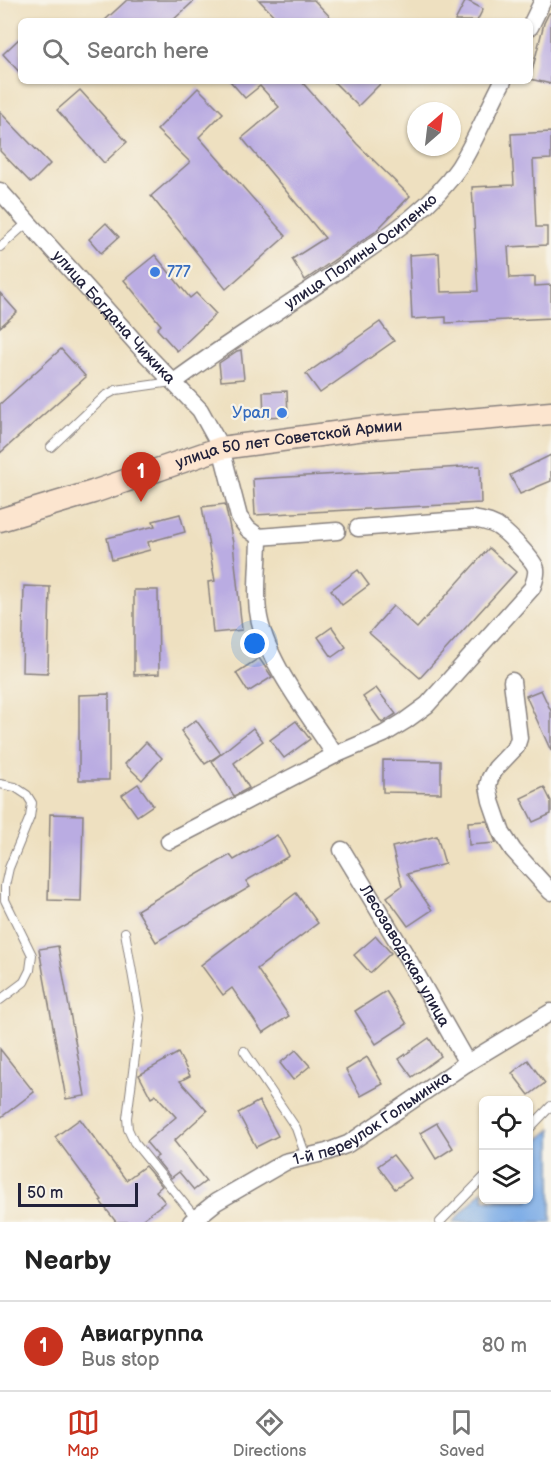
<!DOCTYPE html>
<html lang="en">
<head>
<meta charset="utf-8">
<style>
  body { margin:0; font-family:"Balsamiq Sans",sans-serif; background:#f6f6f6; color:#222 }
  .controls { position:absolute; right:18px; bottom:18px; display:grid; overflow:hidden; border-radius:9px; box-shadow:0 2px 4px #0004 }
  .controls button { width:54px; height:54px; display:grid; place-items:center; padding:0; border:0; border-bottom:2px solid #e0e0e0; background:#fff; color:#222; font:30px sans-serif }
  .compass { position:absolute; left:407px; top:102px; width:54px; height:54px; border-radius:50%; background:#fff; box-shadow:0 2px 4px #0004; rotate:28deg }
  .scale { position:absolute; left:18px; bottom:15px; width:120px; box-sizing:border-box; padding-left:6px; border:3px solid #22223b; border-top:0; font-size:16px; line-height:21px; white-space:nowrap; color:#22223b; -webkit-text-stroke:4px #f7f3e8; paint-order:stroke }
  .you { position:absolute; left:255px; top:644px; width:21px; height:21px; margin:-15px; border:4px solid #fff; border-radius:50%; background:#1a73e8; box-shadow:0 0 0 9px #1a73e833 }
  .badge { display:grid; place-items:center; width:39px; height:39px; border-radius:50%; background:#c8321e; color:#fff; font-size:20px; font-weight:700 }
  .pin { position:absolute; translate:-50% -50px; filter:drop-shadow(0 2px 3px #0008) }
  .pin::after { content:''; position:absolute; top:32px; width:21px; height:18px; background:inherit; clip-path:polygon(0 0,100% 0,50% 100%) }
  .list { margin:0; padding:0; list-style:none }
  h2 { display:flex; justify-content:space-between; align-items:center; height:78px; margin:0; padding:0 24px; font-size:26px }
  h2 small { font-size:20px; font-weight:400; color:#767676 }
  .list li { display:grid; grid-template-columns:39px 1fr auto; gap:18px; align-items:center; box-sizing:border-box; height:90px; padding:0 24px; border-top:2px solid #e0e0e0 }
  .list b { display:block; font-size:22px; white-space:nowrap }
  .list p { margin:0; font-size:20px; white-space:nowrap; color:#767676 }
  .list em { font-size:20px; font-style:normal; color:#767676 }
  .icon { flex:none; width:33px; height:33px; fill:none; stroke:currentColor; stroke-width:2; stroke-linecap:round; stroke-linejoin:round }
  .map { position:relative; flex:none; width:551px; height:1222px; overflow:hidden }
  .search { position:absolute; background:#fff; box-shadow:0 2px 4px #0004; left:18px; right:18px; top:18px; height:66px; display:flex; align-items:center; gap:15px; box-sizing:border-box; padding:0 21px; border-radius:9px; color:#767676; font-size:22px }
  .sheet { height:168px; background:#fff }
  nav { display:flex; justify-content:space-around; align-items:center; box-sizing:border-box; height:84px; border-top:2px solid #e0e0e0; background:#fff; font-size:16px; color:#767676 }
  nav a { display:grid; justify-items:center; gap:3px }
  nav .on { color:#c8321e }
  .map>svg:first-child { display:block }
</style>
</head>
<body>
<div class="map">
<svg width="551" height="1222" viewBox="0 0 551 1222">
  <rect width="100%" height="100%" fill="#f7f3e8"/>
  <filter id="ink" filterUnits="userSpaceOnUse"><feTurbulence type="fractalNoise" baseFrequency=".0167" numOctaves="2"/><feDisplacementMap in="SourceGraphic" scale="12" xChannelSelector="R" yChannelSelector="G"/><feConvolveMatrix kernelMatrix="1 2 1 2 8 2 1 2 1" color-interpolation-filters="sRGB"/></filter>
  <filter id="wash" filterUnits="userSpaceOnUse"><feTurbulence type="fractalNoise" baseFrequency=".008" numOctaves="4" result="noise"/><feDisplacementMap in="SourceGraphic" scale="24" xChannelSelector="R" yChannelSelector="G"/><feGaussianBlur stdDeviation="1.35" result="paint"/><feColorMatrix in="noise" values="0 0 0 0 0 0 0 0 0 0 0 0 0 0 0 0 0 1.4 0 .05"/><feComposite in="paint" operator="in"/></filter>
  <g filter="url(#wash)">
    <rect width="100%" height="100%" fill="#eee0c0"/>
    <!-- water -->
    <path fill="#7cace7" stroke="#4f6791" stroke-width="1.5" d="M551,1129V1222H453L483,1190L484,1200H528L529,1149Z"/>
    <g id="blocks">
      <!-- building -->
      <g fill="#baace2">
        <path d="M127,0H195L172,21H104Z"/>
        <path d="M259,0H314L334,21H279Z"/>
        <path d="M466,0L483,9L477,21H455Z"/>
        <path d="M549,13H551V84L530,79L544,23Z"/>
        <path d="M21,37V74L3,54Z"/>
        <path d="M230,81H301L357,144L410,196L375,232L305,280L292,259L325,238L242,138L279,107L260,86L245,98Z"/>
        <path d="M333,81H383L358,106Z"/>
        <path d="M198,88L223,113L199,137L286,236L226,289L151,196L190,162L157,130Z"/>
        <path d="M80,90L127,142L104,163L57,110Z"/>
        <path d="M0,112L50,164L31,183L0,151Z"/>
        <path d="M551,132V159L533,160L536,227H547V245L508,247L510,278L535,277V286L551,285V318L446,323V317L412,319L409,255L439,253L441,292L478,291L472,187L514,185L511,134Z"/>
        <path d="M106,223L119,237L101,253L89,239Z"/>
        <path d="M155,255L190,298L196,293L216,314L177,351L157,329L161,325L124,280Z"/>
        <path d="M0,293L17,312L0,327Z"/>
        <path d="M380,322L394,341L320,393L306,374Z"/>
        <path d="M61,349L86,377L0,453V404Z"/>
        <path d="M241,350L244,379L221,381L219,363L237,351Z"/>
        <path d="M287,391L288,416L264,417L263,392Z"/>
        <path d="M551,455V481L520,494L510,475Z"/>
        <path d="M480,466L481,503L255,515L253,479Z"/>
        <path d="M225,504L233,543L242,630L213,633L208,582L215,581L202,507Z"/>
        <path d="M180,514L185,532L148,542L150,550L112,560L107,538L155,526L153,521Z"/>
        <path d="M489,548L516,572L420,678L369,633L393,606L417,628Z"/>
        <path d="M358,570L369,585L342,605L331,590Z"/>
        <path d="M24,586L50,587L48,673L22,672Z"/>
        <path d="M134,590H158L159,674L134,675Z"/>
        <path d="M332,627L346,647L332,657L318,637Z"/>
        <path d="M259,658L272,677L248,692L236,673Z"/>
        <path d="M376,688L396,714L382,723L363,697Z"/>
        <path d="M541,690L551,711V751L526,696Z"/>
        <path d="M109,694V780H79V695Z"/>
        <path d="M196,720L221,754L205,764L181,731Z"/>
        <path d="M296,721L310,739L284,758L270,740Z"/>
        <path d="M253,728L263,741L234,763L249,788L234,796L212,761Z"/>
        <path d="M146,742L162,758L142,780L125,764Z"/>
        <path d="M383,760L441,761V793L383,792Z"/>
        <path d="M138,784L153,805L137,816L122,795Z"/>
        <path d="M544,787L551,801V814L533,822L521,798Z"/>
        <path d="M50,814L83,815L81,901L48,900Z"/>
        <path d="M487,821L496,843L469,845L468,822Z"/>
        <path d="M277,835L289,856L246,881L250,887L156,942L137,910L230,855L234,860Z"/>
        <path d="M437,836L445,864L407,874L432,910L408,926L387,897L402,886L392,847Z"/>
        <path d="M296,893L318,923L257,969L289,1016L263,1033L232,988L223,995L201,965Z"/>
        <path d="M376,936L391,953L370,973L354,955Z"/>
        <path d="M58,946L85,1096L66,1099L39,949Z"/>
        <path d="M386,991L407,1024L376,1044L355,1011Z"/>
        <path d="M429,1038L441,1056L412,1077L399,1059Z"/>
        <path d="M0,1049L34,1092L0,1118Z"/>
        <path d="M296,1050L310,1066L293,1080L280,1063Z"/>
        <path d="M178,1053L190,1076L180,1081L207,1111L174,1141L206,1181L194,1190L179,1172L171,1178L155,1158L158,1156L146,1142L176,1117L156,1095L151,1098L139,1075Z"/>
        <path d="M367,1057L383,1084L361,1096L346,1070Z"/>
        <path d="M528,1060L545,1083L529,1095L512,1073Z"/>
        <path d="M259,1101L278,1136L256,1147L238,1113Z"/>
        <path d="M80,1119L126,1180L145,1166L162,1186L156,1191L165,1202L139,1222H116L100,1201L102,1200L55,1137Z"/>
        <path d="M437,1123L453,1148L436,1159L420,1133Z"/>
        <path d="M393,1155L411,1178L395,1189L378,1166Z"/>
      </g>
    </g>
  </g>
  <g filter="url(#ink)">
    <use href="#blocks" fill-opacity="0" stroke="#88817e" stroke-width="1.5"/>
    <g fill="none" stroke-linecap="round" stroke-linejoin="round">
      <defs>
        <g id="service">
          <path d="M0,247L28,222"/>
          <path d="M51,447L105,396L116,390L172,382"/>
          <path d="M0,784L15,787L27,795L32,803L30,817L9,868L5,886V900L32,955L30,970L24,982L0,1000"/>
          <path d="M125,932L140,1018L127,1118L128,1129L134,1142L195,1217"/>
          <path d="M244,1051L296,1128L306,1157"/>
          <path d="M528,1130L551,1106"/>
          <path d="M440,1222L484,1177"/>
        </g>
        <g id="minor">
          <path d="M530,27L543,0"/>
          <path id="s1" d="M0,191L146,354L200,410L221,448L239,517L248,529L259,537C259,561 255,587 258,611C264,660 309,714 335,755"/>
          <path id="s2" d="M174,382C232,339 294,302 353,260C391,234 432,207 459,167C476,140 488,109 503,81"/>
          <path d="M259,537L337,531"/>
          <path d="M512,681L519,738L516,747L496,768L490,778L488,786L491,801L502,833L513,850L551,892"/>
          <path d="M169,841L335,755L384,734L405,721L427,705L532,588C534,582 537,576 536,569C534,560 509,535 501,529C493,522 483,521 473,519L358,528"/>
          <path id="s3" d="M342,850L405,954L467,1063"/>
          <path id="s4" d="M191,1222L216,1202L285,1162L327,1152L348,1144L467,1063L551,1012"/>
        </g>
        <g id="secondary">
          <path id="s5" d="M0,520L93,492L221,448L372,428L551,413"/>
        </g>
      </defs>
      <!-- service casing -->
      <use href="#service" stroke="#88817e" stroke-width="10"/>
      <!-- minor casing -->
      <use href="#minor" stroke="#88817e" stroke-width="19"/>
      <!-- secondary casing -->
      <use href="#secondary" stroke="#88817e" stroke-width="25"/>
      <!-- service -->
      <use href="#service" stroke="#fff" stroke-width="8"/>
      <!-- minor -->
      <use href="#minor" stroke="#fff" stroke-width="16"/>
      <!-- secondary -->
      <use href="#secondary" stroke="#fce5cf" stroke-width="22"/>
    </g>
  </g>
  <!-- markers -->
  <g fill="#3f7fe0" stroke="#f7f3e8" stroke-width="2">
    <circle cx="155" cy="272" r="6"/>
    <circle cx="282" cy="413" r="6"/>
  </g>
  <g text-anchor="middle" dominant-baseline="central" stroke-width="4.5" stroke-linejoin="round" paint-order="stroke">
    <!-- street labels -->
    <g font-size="16" fill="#22223b" stroke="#f7f3e8">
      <text stroke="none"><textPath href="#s2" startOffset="228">улица Полины Осипенко</textPath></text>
      <text stroke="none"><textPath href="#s1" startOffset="170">улица Богдана Чижика</textPath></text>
      <text stroke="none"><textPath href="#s5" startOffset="300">улица 50 лет Советской Армии</textPath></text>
      <text stroke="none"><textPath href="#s3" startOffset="123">Лесозаводская улица</textPath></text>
      <text stroke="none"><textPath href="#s4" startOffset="210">1-й переулок Гольминка</textPath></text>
    </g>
    <!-- shop labels -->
    <g font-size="16" fill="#366cbe" stroke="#f7f3e8" text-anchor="start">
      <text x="167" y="272">777</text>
      <text x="270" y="413" text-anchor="end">Урал</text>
    </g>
  </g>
</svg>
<div class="controls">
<button><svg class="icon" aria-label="locate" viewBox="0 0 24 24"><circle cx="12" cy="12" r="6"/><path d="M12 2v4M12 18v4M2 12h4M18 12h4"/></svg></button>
<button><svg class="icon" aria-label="layers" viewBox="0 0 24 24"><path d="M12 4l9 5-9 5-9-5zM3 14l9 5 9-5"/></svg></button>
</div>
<svg class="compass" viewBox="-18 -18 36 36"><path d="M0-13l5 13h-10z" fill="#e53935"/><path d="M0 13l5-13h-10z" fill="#767676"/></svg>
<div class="scale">50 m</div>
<div class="you"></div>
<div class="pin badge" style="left:141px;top:502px">1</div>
<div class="search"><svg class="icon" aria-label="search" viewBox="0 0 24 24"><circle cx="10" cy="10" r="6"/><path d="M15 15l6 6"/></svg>Search here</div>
</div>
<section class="sheet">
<h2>Nearby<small></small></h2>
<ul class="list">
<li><span class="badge">1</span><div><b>Авиагруппа</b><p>Bus stop</p></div><em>80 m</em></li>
</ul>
</section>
<nav>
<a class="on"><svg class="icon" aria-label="map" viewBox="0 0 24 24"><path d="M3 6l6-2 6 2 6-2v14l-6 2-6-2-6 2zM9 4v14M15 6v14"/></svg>Map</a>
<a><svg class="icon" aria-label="directions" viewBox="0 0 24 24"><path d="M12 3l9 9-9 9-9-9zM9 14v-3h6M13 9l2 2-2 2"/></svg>Directions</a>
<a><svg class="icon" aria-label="saved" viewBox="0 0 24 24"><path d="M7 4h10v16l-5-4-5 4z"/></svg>Saved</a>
</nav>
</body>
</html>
